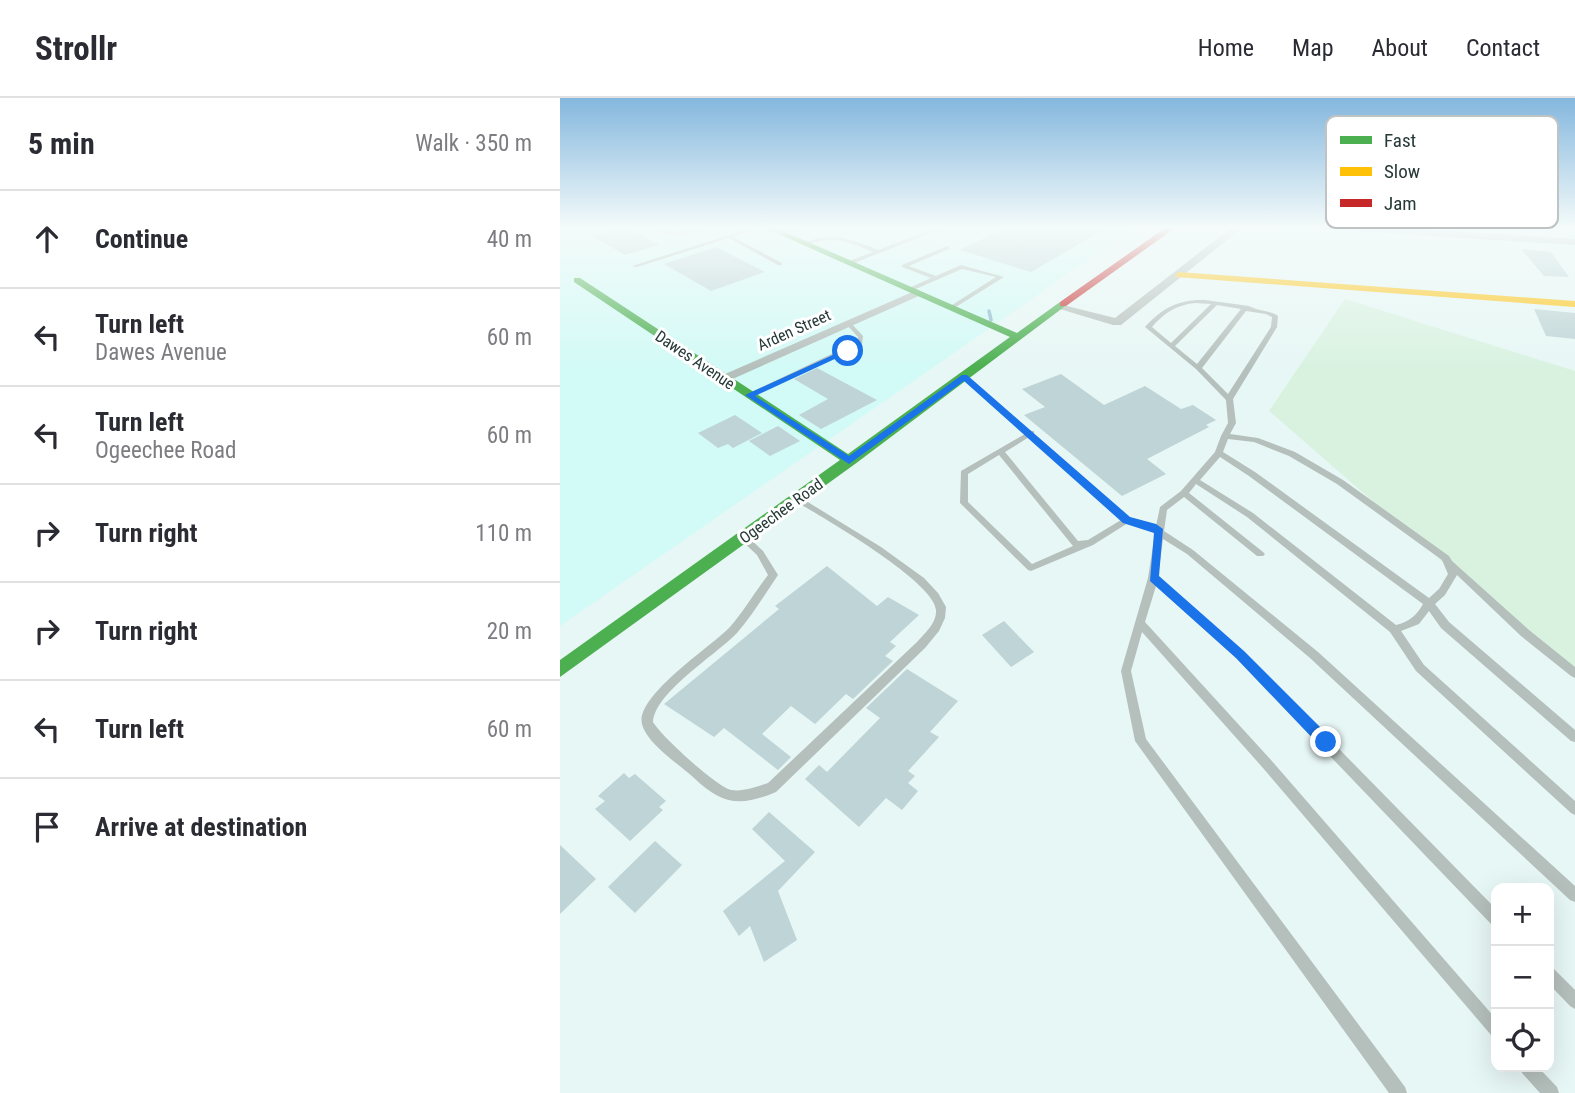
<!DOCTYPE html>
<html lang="en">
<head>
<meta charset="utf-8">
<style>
  body { margin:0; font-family:"Roboto Condensed",sans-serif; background:#f7f7f7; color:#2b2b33 }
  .controls { position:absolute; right:21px; bottom:21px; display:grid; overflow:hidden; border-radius:14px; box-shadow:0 7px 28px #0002 }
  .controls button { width:63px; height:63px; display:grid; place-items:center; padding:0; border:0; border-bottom:2px solid #e1e1e2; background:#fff; color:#2b2b33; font:35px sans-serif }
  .stop { position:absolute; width:21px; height:21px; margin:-16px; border:5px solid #1a73e8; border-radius:50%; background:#fff }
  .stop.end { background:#1a73e8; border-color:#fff; box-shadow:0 2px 7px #0008 }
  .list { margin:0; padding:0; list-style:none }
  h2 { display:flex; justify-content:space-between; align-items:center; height:91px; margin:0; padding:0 28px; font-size:30px }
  h2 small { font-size:23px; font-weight:400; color:#7c7c81 }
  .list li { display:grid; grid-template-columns:46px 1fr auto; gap:21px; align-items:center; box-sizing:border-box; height:98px; padding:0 28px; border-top:2px solid #e1e1e2 }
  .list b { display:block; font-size:26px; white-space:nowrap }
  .list p { margin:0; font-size:23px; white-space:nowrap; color:#7c7c81 }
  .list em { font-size:23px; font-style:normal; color:#7c7c81 }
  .icon { flex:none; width:38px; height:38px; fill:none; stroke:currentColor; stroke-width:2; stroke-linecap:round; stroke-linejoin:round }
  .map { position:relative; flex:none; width:1015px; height:995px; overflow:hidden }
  header { display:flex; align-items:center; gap:42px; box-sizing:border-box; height:98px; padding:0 35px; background:#fff; border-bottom:2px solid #e1e1e2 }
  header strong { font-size:33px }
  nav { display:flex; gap:38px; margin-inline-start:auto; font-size:24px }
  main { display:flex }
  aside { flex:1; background:#fff }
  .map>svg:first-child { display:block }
</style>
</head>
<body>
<header>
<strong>Strollr</strong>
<nav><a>Home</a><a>Map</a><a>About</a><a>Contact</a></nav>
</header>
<main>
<aside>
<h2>5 min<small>Walk · 350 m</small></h2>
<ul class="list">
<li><svg class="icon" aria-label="ahead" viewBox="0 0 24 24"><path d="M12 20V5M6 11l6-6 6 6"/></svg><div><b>Continue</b></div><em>40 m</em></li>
<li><svg class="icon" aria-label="left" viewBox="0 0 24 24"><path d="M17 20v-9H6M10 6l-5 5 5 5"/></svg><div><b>Turn left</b><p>Dawes Avenue</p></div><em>60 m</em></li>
<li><svg class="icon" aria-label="left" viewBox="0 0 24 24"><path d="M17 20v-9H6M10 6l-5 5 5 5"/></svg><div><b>Turn left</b><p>Ogeechee Road</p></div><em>60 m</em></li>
<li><svg class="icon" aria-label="right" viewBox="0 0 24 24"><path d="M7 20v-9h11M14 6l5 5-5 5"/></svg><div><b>Turn right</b></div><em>110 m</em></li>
<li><svg class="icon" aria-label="right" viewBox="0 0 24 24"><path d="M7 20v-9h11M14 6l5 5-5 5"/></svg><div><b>Turn right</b></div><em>20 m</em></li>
<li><svg class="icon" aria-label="left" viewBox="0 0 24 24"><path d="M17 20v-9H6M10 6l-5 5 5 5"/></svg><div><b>Turn left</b></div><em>60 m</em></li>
<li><svg class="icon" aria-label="arrive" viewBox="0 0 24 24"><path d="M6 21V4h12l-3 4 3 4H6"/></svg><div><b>Arrive at destination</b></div></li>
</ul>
</aside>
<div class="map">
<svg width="1015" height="995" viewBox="0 0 1015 995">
  <rect width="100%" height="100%" fill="#e7f7f5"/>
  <!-- built -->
  <path fill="#d2faf6" d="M0,130H574L0,528Z"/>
  <!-- green -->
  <path fill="#d9f2e0" d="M785,201L1015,273V579L709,313Z"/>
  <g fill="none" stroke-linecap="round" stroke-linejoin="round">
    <!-- stream -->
    <path stroke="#8ebbce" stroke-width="3.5" d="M429,213L431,222"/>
  </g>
  <!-- building -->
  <g fill="#bfd4d6">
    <path d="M58,130H69L99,147L65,157L32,138Z"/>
    <path d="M445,130H547L471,174L400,152Z"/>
    <path d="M156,149L205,174L151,193L104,166Z"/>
    <path d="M961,151L991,154L1009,179L984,178Z"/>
    <path d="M974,211L1015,215V241L986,238Z"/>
    <path d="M257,270L317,302L261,331L239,317L268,301L234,281Z"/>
    <path d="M501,276L544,307L585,288L621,311L633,307L656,322L646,327L649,329L587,361L606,376L562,398L464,317L485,309L462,291Z"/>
    <path d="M175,317L202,335L173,350L168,346L158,350L138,335Z"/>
    <path d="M218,328L240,343L210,358L189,343Z"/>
    <path d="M267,468L317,508L328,499L359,517L330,544L336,548L325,558L333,563L293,601L286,596L255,626L231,608L202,636L231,659L218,672L164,630L154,639L104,606L219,511L215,508Z"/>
    <path d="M444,523L474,554L451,569L422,537Z"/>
    <path d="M347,571L398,603L370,634L379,639L348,673L355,678L348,685L358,693L342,712L326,700L299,729L245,681L259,667L267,674L320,620L306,610Z"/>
    <path d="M64,675L69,680L75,676L106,703L99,709L103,712L70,743L35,711L45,703L38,698Z"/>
    <path d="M209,714L255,754L218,793L237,842L204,864L190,828L179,838L163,813L225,763L192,731Z"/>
    <path d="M95,743L122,767L75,815L48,789Z"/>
    <path d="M0,747L36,781L0,816Z"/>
  </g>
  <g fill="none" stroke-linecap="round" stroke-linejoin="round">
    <!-- lane -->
    <g fill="#b5bfbb" fill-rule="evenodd">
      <path d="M91,130L118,135L137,130H145C127,138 109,140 91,130Z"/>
      <path d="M191,130H199L173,139L222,165V167H218L169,140L77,169L72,168Z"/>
      <path d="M231,130H239L221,136L219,135Z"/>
      <path d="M376,130H383L289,167L287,166V164L313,154C283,142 276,138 244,147L242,146C271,132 290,141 318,152Z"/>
      <path d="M387,148L389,149V151L349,168L376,178L401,167L444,179L391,212L388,210L389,209L436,179L402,171L351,193H347V191L371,180L342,169V167Z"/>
      <path d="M645,202L689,208C697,213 709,212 718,218L717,229L673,301L676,325L670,336L698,340L735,354L783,382L889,458L892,463L969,532L1015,569V580L1011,578L961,538L897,477L885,497L875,506L889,524L1015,632V644L1011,643L881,530L869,513L859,526L841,533L864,567L1015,703V717L1011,715L856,573L830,534L687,419L636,386L629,395L703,454L705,456L703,458H697L624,399L607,412L604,433L633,452L758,554L1015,788V804L1010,802L750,560L627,456L603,441L598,479L684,554L936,811V828L931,826L676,560L596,488L585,524L711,662L936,921V940L931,937L703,670L582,534L571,573L586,641L845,989L847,995H829L575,643L561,573L588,480L595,435L589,431L568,425L533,447L471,473L468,472L400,405L401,373L465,336L403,280V278L405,277L471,333H474V336L570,420L596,428L600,409L621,393L655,354L661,338L668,325L666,302L636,271L585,229C602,210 619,201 645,202ZM635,205L651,206L611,245L592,229C604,215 616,207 635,205ZM657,207L681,211L637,266L615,248ZM686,213L706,216L712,219L711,229L668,296L642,270ZM469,339L561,422L528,442L518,443L445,354ZM668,341L694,344L729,358L777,386L882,462L888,476L879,491L869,500L695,374L663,354ZM439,357L513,448L472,466L408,404V376ZM660,359L689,378L863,506C857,517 849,524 836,527L693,415L640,382Z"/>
      <path d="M286,224H290L303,238L302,246L191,298H187V296L297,244L298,239L286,226Z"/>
      <path d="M238,398L321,449L364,480L378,495L386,509L385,520L379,533L365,550L216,694C180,709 163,707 134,680C119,666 87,646 82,626C75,598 152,548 170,529C184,513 195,494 208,477L197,457L181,442L180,440L181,438H187L203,453L218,477C205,496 192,518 177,535C156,557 95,594 93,624C101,638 157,689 171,692C183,694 196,689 208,685L357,544C365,535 377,525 376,512C374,483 262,419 235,403L234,401L235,399Z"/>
      <path d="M989,869L994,871L1015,892V911L1010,908L989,886Z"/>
      <path d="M960,969H978L997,989L999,995H980L962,975Z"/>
    </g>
    <!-- street -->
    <g fill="#b5bfbb" fill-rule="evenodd">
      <path d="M671,130H682L561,227H553L493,209L499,206L555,220Z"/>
      <path d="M787,130H843L1015,141V147L792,133Z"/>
      <path d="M357,192L361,193V197L168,283L163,284L156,280Z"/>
    </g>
    <!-- fast -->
    <path fill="#4caf50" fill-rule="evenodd" d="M205,130H216L457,235L500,204L508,206L295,366L0,579V562L280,362L14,184V180H20L288,356L450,239Z"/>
    <!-- slow -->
    <path fill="#ffc107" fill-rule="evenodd" d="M619,174L1015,203V209L616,179L615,177Z"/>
    <!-- jam -->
    <path fill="#c62828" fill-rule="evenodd" d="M605,130H615L506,208H500V204Z"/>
  </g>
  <!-- sky -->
  <linearGradient id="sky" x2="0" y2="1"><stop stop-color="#84b7de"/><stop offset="0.48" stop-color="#f4fbfa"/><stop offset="1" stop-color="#f4fbfa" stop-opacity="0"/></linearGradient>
  <rect width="1015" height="270" fill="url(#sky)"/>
  <!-- route -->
  <path fill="#1a73e8" d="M286,251L292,253L195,298L289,358L402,277H407L570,419L596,426L603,431L599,478L684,553L771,640V649H761L676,560L590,483L594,435L563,425L404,283L289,366L185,297Z"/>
  <g text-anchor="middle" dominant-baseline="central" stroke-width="6" stroke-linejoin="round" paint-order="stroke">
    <!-- far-street labels -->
    <g font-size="16" fill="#263937" stroke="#fff">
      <text transform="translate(234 232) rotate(-24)">Arden Street</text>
      <text transform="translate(135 262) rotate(34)">Dawes Avenue</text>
      <text transform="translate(221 413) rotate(-36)">Ogeechee Road</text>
    </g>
  </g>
  <!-- legend -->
  <rect x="766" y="18" width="232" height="112" rx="10" fill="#fff" stroke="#bec4c3" stroke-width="2"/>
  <rect x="780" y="38" width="32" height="8" fill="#4caf50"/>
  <rect x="780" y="69" width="32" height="9" fill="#ffc107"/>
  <rect x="780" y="101" width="32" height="8" fill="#c62828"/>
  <g font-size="19" fill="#263937">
    <text x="824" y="49">Fast</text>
    <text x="824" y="80">Slow</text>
    <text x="824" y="112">Jam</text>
  </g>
</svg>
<div class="controls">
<button>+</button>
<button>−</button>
<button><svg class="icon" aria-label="locate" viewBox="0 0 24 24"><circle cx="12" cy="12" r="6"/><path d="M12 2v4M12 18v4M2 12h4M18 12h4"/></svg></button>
</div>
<div class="stop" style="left:288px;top:253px"></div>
<div class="stop end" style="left:766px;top:644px"></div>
</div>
</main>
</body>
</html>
